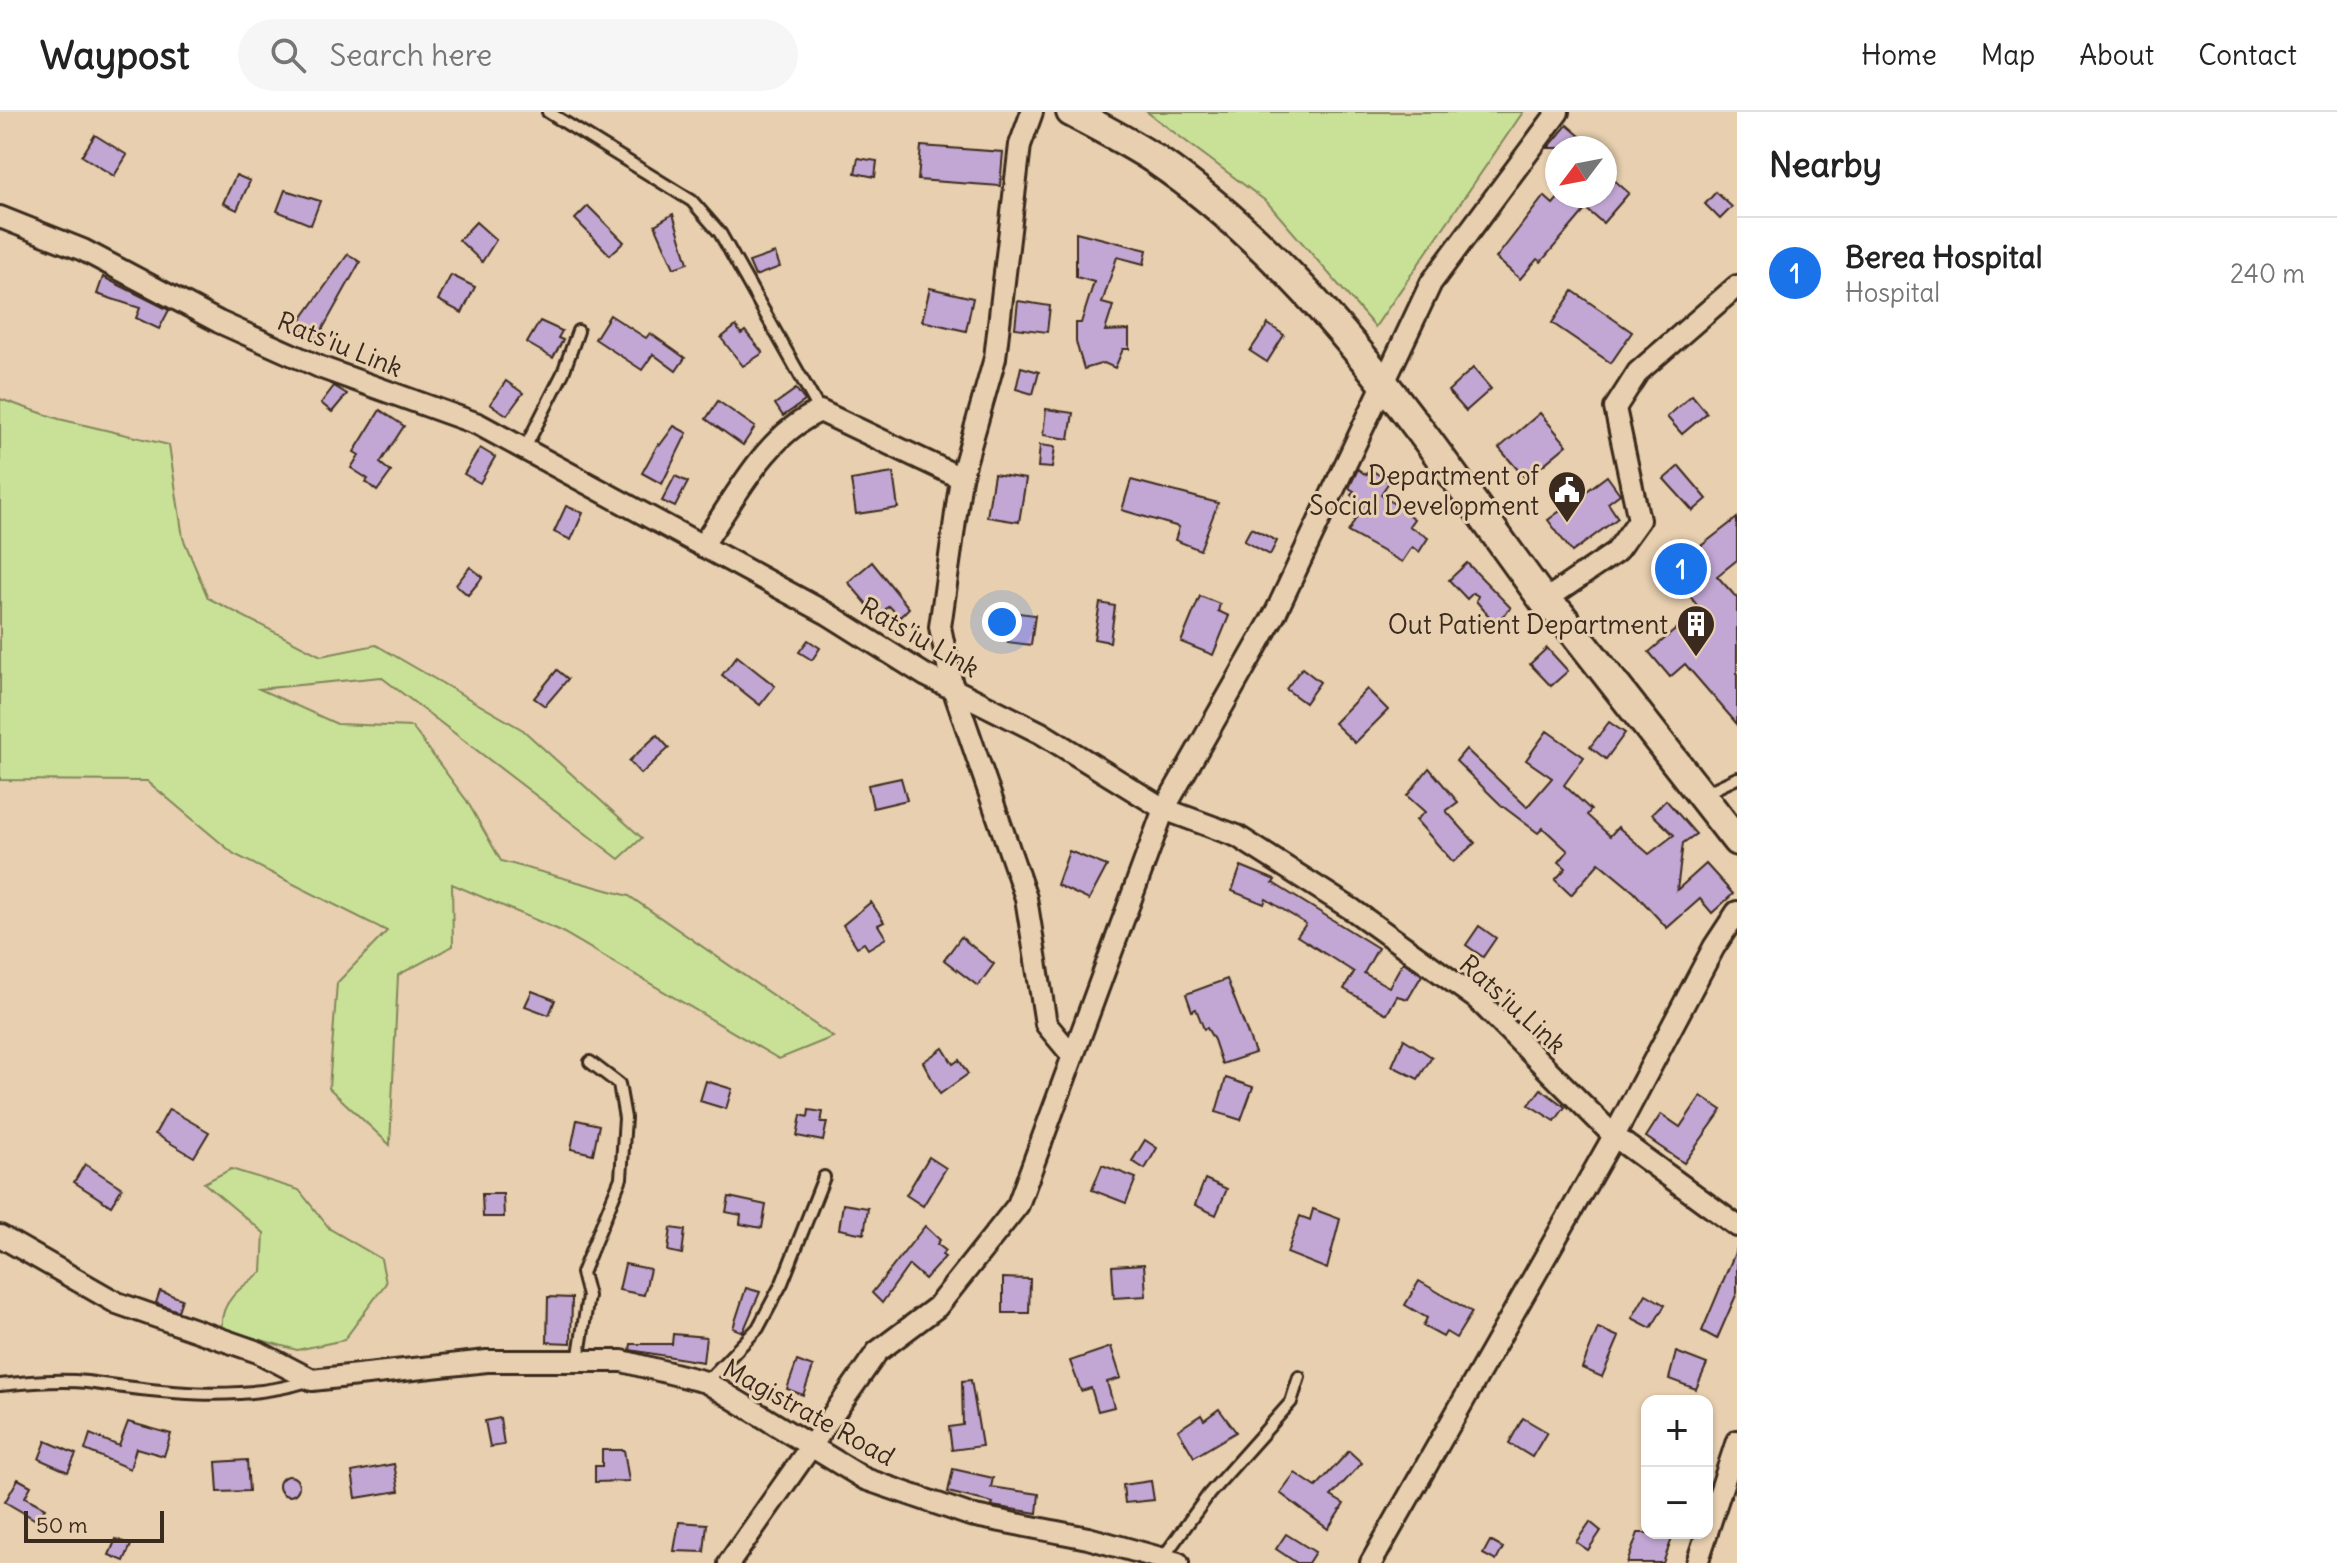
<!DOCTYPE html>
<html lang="en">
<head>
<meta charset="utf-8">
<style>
  body { margin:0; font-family:Delius,sans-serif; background:#f6f6f6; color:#222 }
  .controls { position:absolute; right:24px; bottom:24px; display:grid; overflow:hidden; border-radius:16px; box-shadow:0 2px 6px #0004 }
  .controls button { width:72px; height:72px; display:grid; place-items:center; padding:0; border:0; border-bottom:2px solid #e0e0e0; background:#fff; color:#222; font:40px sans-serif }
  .compass { position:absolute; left:1545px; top:24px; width:72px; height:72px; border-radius:50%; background:#fff; box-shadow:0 2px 6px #0004; rotate:238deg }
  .scale { position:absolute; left:24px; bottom:20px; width:140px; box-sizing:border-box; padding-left:8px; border:4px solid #3b2a1e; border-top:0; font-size:22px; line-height:28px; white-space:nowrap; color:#3b2a1e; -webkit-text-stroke:6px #e7cfaf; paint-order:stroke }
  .you { position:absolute; left:1002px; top:510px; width:28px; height:28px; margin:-20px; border:6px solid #fff; border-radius:50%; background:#1a73e8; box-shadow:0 0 0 12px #1a73e833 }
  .badge { display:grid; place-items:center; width:52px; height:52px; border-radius:50%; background:#1a73e8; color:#fff; font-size:26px; font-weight:700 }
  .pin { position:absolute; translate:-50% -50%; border:4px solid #fff; box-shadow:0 2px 8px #0006 }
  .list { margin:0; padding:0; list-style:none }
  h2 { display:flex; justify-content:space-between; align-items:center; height:104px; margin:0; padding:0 32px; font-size:34px }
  h2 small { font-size:26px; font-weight:400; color:#767676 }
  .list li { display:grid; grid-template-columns:52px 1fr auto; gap:24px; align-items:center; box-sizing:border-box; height:112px; padding:0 32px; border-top:2px solid #e0e0e0 }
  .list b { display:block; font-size:30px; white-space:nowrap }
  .list p { margin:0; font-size:26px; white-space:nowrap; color:#767676 }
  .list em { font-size:26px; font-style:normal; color:#767676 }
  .icon { flex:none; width:44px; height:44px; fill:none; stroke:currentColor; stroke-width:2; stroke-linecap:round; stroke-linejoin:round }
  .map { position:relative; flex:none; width:1737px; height:1451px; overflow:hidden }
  header { display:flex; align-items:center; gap:48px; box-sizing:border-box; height:112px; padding:0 40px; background:#fff; border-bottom:2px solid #e0e0e0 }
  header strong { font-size:38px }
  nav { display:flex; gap:44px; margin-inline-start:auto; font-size:28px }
  .search { width:560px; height:72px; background:#f6f6f6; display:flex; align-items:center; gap:20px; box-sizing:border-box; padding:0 28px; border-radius:44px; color:#767676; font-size:30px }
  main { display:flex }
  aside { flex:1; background:#fff }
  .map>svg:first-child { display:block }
</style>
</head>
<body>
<header>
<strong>Waypost</strong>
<div class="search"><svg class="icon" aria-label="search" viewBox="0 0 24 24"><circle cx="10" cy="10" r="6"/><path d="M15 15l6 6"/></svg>Search here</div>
<nav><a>Home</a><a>Map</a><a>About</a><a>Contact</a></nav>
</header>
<main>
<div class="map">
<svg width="1737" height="1451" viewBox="0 0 1737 1451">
  <rect width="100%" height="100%" fill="#e7cfaf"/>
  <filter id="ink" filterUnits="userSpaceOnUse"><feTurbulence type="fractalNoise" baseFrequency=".0125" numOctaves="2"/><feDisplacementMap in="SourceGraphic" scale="16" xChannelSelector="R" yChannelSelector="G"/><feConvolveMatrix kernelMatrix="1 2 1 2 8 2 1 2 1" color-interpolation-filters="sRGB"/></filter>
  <g filter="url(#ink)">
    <!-- green -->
    <g fill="#c9e197" stroke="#82865a" stroke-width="2">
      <path d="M1147,0H1523L1375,215L1267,90Z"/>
      <path d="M0,287L59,307L169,333L183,426L208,486L321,544L376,533L523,618L642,726L619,747L381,565L259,577L337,612L412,615L467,689L501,749L629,784L833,925L779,947L559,818L452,772L453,834L398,863L390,1033L329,976L337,871L387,819L234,742L147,669L0,668Z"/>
      <path d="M231,1057L299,1078L330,1117L381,1147L386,1171L344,1228L297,1238L222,1217C219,1190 241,1175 262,1160L264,1121L204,1071Z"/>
    </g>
    <!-- building -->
    <g fill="#c2a7d4" stroke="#3b2a1e" stroke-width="2">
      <path d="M1567,13L1594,36H1548Z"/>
      <path d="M95,23L127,43L114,64L82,44Z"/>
      <path d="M921,34L1003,40L1000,74L918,68Z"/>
      <path d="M858,46L877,49L875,65L855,61Z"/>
      <path d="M1605,60L1629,81L1603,111L1586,97L1541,150L1537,147L1520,167L1496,146L1544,84L1553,92L1560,84H1605Z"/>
      <path d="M236,63L250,69L237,98L223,91Z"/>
      <path d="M285,78L320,89L311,113L277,99Z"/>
      <path d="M1716,80L1732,95L1720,107L1705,92Z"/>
      <path d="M588,94L624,130L610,143L575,107Z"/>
      <path d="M673,102L688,151L674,156L655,113Z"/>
      <path d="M476,110L496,128L482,150L459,128Z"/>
      <path d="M1076,120L1147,138L1144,152L1117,145L1102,191L1113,194L1105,219L1129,218V237H1123L1115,256L1104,251L1084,257L1076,230V211H1081L1094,170L1076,165Z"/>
      <path d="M775,141L780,155L755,164L749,150Z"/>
      <path d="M348,142L360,150L317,227L296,215Z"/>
      <path d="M451,163L475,175L462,201L438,188Z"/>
      <path d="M103,165L169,198L159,217L136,206L140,196L97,182Z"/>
      <path d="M930,176L973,186L966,219L922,209Z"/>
      <path d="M1573,179L1632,220L1611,251L1552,211Z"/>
      <path d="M1018,189L1050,194L1047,220L1015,216Z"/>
      <path d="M610,203L646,226L650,221L685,246L676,259L653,242L642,258L595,227Z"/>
      <path d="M540,209L562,219L558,226L563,228L553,246L527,231Z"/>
      <path d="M1268,212L1284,223L1267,250L1250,239Z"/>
      <path d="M736,214L741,222L745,219L763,241L743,254L721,226Z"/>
      <path d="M1021,255L1039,260L1033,282L1016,277Z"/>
      <path d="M1473,256L1491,277L1466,299L1448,279Z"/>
      <path d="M506,269L523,281L507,303L490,292Z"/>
      <path d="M334,274L347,282L332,300L321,291Z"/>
      <path d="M796,277L805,289L783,304L775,292Z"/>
      <path d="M1692,283L1707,301L1682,322L1667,305Z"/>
      <path d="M718,289L755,315L743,333L706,307Z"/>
      <path d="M1046,297L1073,301L1069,327L1043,323Z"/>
      <path d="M380,298L404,314L380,351L391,360L377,379L366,370L368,367L351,356L359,343L354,340Z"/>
      <path d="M1540,301L1567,333L1526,367L1499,336Z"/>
      <path d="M674,314L687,321L662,372L642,361L658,332L660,333Z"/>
      <path d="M1040,333L1055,335L1052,356L1038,355Z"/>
      <path d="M480,336L495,345L480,371L464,362Z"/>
      <path d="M1679,354L1707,387L1693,399L1664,367Z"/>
      <path d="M1358,357L1366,363L1370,357L1389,370L1381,382L1414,407L1409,414L1428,426L1419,440L1412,435L1402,450L1348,420L1364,392L1351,383L1354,379L1349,376Z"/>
      <path d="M893,361L898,396L856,402L851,368Z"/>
      <path d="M994,362L1026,367L1019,410L987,405Z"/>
      <path d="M675,364L688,370L675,395L662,389Z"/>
      <path d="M1607,364L1620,382L1608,391L1618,406L1572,440L1548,408Z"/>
      <path d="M1131,368L1218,391L1200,438L1175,428L1179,415L1122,398Z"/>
      <path d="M566,394L583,401L571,428L554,420Z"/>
      <path d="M1737,406V448L1717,464L1737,486V612L1685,552L1670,565L1649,540L1700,497L1678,469L1689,460L1675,442L1692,430L1697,437Z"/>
      <path d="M1251,416L1277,429L1270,443L1244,429Z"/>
      <path d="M872,450L909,496L900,505L889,494L878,505L848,470Z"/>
      <path d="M1467,451L1511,496L1495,511L1476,489L1478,484L1473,481L1467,487L1449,468Z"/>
      <path d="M470,455L483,465L468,483L456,473Z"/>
      <path d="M1200,484L1220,492L1218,499L1229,504L1213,543L1181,530Z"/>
      <path d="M1100,491L1115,494L1110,530L1094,527Z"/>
      <path d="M1011,500L1035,503L1031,533L1007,530Z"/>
      <path d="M808,528L820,536L812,548L799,540Z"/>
      <path d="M1547,536L1568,559L1551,574L1530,552Z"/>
      <path d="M737,544L775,574L760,593L722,563Z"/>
      <path d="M1302,556L1320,570L1305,591L1286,577Z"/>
      <path d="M557,558L568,567L545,594L534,586Z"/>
      <path d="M1367,577L1388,598L1355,631L1334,611Z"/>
      <path d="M1609,610L1625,621L1606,647L1590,635Z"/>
      <path d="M1547,619L1584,645L1564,673L1591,698L1587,703L1610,724L1618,715L1649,742L1674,723L1652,702L1666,688L1696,722L1683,731L1677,778L1706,752L1733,782L1712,801L1700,787L1667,816L1634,780L1599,751L1571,783L1555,768L1566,756L1559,750L1568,739L1543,716L1538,721L1501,693L1456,649L1466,637L1527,695L1552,666L1526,648Z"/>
      <path d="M657,623L669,636L641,662L629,649Z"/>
      <path d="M1429,656L1458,690L1446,699L1475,731L1453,750L1416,708L1425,700L1407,684Z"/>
      <path d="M901,666L907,688L873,696L868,673Z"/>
      <path d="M1069,739L1107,754L1089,788L1057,773Z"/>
      <path d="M1241,754L1275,768L1273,771L1378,836L1364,861L1389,875L1403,850L1422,863L1408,887L1397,884L1387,902L1344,877L1354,860L1297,824L1306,812L1266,787L1264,792L1232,779Z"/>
      <path d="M871,790L884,810L878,813L886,826L868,837L864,831L857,835L843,813Z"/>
      <path d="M1479,814L1496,826L1483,845L1466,833Z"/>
      <path d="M961,825L994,852L978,874L944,848Z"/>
      <path d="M1227,867L1255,941L1222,952L1214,928L1207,916L1204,917L1196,897L1192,899L1186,882Z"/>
      <path d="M532,879L555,888L549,903L525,894Z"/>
      <path d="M1404,927L1432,945L1418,967L1392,954Z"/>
      <path d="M943,936L953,952L959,948L968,962L940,982L923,950Z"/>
      <path d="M1226,966L1253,975L1241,1008L1216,1000Z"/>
      <path d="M706,969L732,977L726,997L700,989Z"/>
      <path d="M1541,977L1565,995L1555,1009L1529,993Z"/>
      <path d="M1701,984L1722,998L1684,1051L1646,1025L1661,1002L1680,1015Z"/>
      <path d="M169,997L209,1020L194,1045L155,1022Z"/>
      <path d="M809,998L823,1000L821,1010H827L823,1029L797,1024L801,1003L808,1005Z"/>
      <path d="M577,1008L599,1013L593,1042L571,1037Z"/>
      <path d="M1145,1028L1157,1036L1145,1057L1132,1049Z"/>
      <path d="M929,1045L946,1056L923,1094L906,1083Z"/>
      <path d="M85,1052L122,1076L111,1094L74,1070Z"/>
      <path d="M1102,1053L1136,1066L1126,1091L1092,1078Z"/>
      <path d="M1205,1067L1227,1077L1216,1103L1195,1093Z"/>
      <path d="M482,1082H503L504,1105H483Z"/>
      <path d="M729,1085L766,1093L762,1116L740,1112L741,1103L726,1100Z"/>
      <path d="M843,1092L868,1096L864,1122L839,1117Z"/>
      <path d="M1313,1097L1340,1107L1327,1157L1287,1141L1300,1104L1310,1108Z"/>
      <path d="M925,1114L940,1128L937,1132L945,1138L942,1143L945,1145L925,1167L909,1153L882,1191L872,1181Z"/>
      <path d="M671,1116L685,1118L682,1142L668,1139Z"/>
      <path d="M1737,1136V1181L1717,1227L1702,1219Z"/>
      <path d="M625,1152L650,1157L644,1183L619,1178Z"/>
      <path d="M1144,1152L1146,1184L1114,1186L1112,1154Z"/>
      <path d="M1003,1166L1030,1167L1029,1201H1003Z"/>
      <path d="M1419,1169L1472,1200L1456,1226L1446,1220L1443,1225L1423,1214L1427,1206L1405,1193Z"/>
      <path d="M746,1176L760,1180L743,1220L733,1216Z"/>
      <path d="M160,1179L182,1187L178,1199L156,1191Z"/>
      <path d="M1646,1182L1665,1193L1651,1216L1632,1206Z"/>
      <path d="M548,1185L572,1186L571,1231L547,1230Z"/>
      <path d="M1598,1216L1619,1225L1602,1265L1582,1256Z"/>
      <path d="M673,1222L706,1225L703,1250L630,1238L631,1232H672Z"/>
      <path d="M1111,1235L1121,1266L1107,1270L1114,1295L1098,1299L1091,1276L1081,1279L1070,1249Z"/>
      <path d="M1676,1240L1707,1252L1696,1277L1669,1267Z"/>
      <path d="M797,1249L813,1255L803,1283L787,1277Z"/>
      <path d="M971,1268L982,1334L952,1338L949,1315L963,1313L962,1269Z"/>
      <path d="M1219,1297L1236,1320L1194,1345L1178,1318L1201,1303L1204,1308Z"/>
      <path d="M500,1306L504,1333L490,1335L485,1309Z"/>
      <path d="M1523,1306L1547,1320L1532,1345L1509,1331Z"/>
      <path d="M128,1310L171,1322L164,1344L136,1336L130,1357L85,1338L90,1322L119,1334Z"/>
      <path d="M46,1329L76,1342L68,1360L39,1347Z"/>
      <path d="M602,1338H624L629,1369L595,1370V1354H602Z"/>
      <path d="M1349,1339L1362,1351L1331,1384L1344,1392L1328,1417L1280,1381L1295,1361L1316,1375Z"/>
      <path d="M247,1348L249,1379L218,1380L216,1350Z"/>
      <path d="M394,1352L399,1379L356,1386L352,1360Z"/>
      <path d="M953,1357L993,1366L991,1375L1039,1382L1037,1401L992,1394L993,1391L948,1380Z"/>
      <circle cx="289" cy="1374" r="10"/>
      <path d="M18,1367L31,1374L25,1385L45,1396L38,1409L5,1390Z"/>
      <path d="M1151,1369L1154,1388L1125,1391L1123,1373Z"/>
      <path d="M679,1410L707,1412L704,1440L674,1439Z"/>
      <path d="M1590,1410L1601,1419L1588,1438L1576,1430Z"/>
      <path d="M1638,1421H1674L1663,1451H1627Z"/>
      <path d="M1286,1422L1315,1440L1308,1451H1297L1276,1437Z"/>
      <path d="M116,1427L131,1433L124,1449L109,1443Z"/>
      <path d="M1490,1429L1503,1436L1496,1449L1483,1442Z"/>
    </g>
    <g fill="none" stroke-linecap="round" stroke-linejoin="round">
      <defs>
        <g id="lane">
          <path d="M548,0L692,89L720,121L820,299"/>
          <path d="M524,338L563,261L578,219"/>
          <path d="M1703,682L1737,666"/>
          <path d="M578,1250L588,1184L582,1161L621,1066L625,1006L619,972L590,950"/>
          <path d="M706,1270L758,1216L782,1171L824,1065"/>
          <path d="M0,1273C28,1270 59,1267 87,1270C157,1280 239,1291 308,1269"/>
          <path d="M1162,1447L1209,1382L1291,1290L1299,1265"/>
        </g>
        <g id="street">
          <path d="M1032,0L1020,33L995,246L961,366L940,515L952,573L1026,786L1046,912L1071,942"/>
          <path d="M0,105L83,138L219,210L322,256L478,312L828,502L925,563L1041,621L1164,697L1237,724L1353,798L1477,887L1614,1024L1737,1114"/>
          <path d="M702,434C735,387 765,323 820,299L961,366"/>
          <path d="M1544,489L1616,440L1639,408L1615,296L1638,260L1737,174"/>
          <path d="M0,1124L117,1191L258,1240L312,1268L487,1249H622L706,1270L865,1367L970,1403L1088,1426L1178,1451"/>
          <path d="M1707,1420L1737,1329"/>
          <path d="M729,1451L877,1240L937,1195L1018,1093L1164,697L1276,500L1431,171L1558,0"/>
          <path d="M1371,1451L1614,1024L1714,835L1737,800"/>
          <path d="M1697,1451L1707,1421"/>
        </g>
        <path id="secondary" d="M1071,0C1099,15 1129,30 1156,48C1319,160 1429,332 1544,489L1559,501L1737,729"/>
      </defs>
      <!-- lane casing -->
      <use href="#lane" stroke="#3b2a1e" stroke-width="16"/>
      <!-- street casing -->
      <use href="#street" stroke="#3b2a1e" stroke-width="26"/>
      <!-- secondary casing -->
      <use href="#secondary" stroke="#3b2a1e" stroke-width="34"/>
      <!-- lane -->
      <use href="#lane" stroke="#e7cfaf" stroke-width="10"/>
      <!-- street -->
      <use href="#street" stroke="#e7cfaf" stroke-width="20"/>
      <!-- secondary -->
      <use href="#secondary" stroke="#e7cfaf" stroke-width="28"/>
    </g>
  </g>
  <!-- icons -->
  <defs>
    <symbol id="civic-pin" viewBox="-11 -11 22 30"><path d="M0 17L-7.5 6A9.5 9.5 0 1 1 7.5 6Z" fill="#3b2a1e" stroke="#e7cfaf"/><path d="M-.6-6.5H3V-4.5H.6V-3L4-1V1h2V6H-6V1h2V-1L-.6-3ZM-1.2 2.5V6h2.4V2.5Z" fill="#fff"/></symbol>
    <symbol id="building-pin" viewBox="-11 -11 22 30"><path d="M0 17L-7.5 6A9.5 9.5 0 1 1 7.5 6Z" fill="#3b2a1e" stroke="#e7cfaf"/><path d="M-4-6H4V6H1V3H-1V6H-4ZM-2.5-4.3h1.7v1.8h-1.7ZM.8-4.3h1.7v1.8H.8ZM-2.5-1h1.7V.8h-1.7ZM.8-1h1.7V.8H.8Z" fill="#fff"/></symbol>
  </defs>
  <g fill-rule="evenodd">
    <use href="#civic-pin" x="1545" y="356" width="44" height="60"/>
    <use href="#building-pin" x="1674" y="490" width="44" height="60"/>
  </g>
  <g text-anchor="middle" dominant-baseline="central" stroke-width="6" stroke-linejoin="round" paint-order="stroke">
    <!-- street labels -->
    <g font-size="26" fill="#3b2a1e" stroke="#e7cfaf">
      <text transform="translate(340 232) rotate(22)">Rats'iu Link</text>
      <text transform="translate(920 525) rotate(30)">Rats'iu Link</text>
      <text transform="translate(1513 892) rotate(42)">Rats'iu Link</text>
      <text transform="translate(809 1300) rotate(29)">Magistrate Road</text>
    </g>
    <!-- poi labels -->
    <g font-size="26" fill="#3b2a1e" stroke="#e7cfaf" text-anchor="end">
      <text x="1539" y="363">Department of<tspan x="1539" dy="30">Social Development</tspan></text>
      <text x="1668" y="512">Out Patient Department</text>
    </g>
  </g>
</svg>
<div class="controls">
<button>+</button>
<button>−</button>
</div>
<svg class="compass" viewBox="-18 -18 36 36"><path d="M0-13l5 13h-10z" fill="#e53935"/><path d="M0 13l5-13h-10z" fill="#767676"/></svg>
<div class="scale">50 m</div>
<div class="you"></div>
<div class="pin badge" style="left:1681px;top:457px">1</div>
</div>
<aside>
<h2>Nearby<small></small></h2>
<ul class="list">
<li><span class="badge">1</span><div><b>Berea Hospital</b><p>Hospital</p></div><em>240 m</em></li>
</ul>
</aside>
</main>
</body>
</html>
